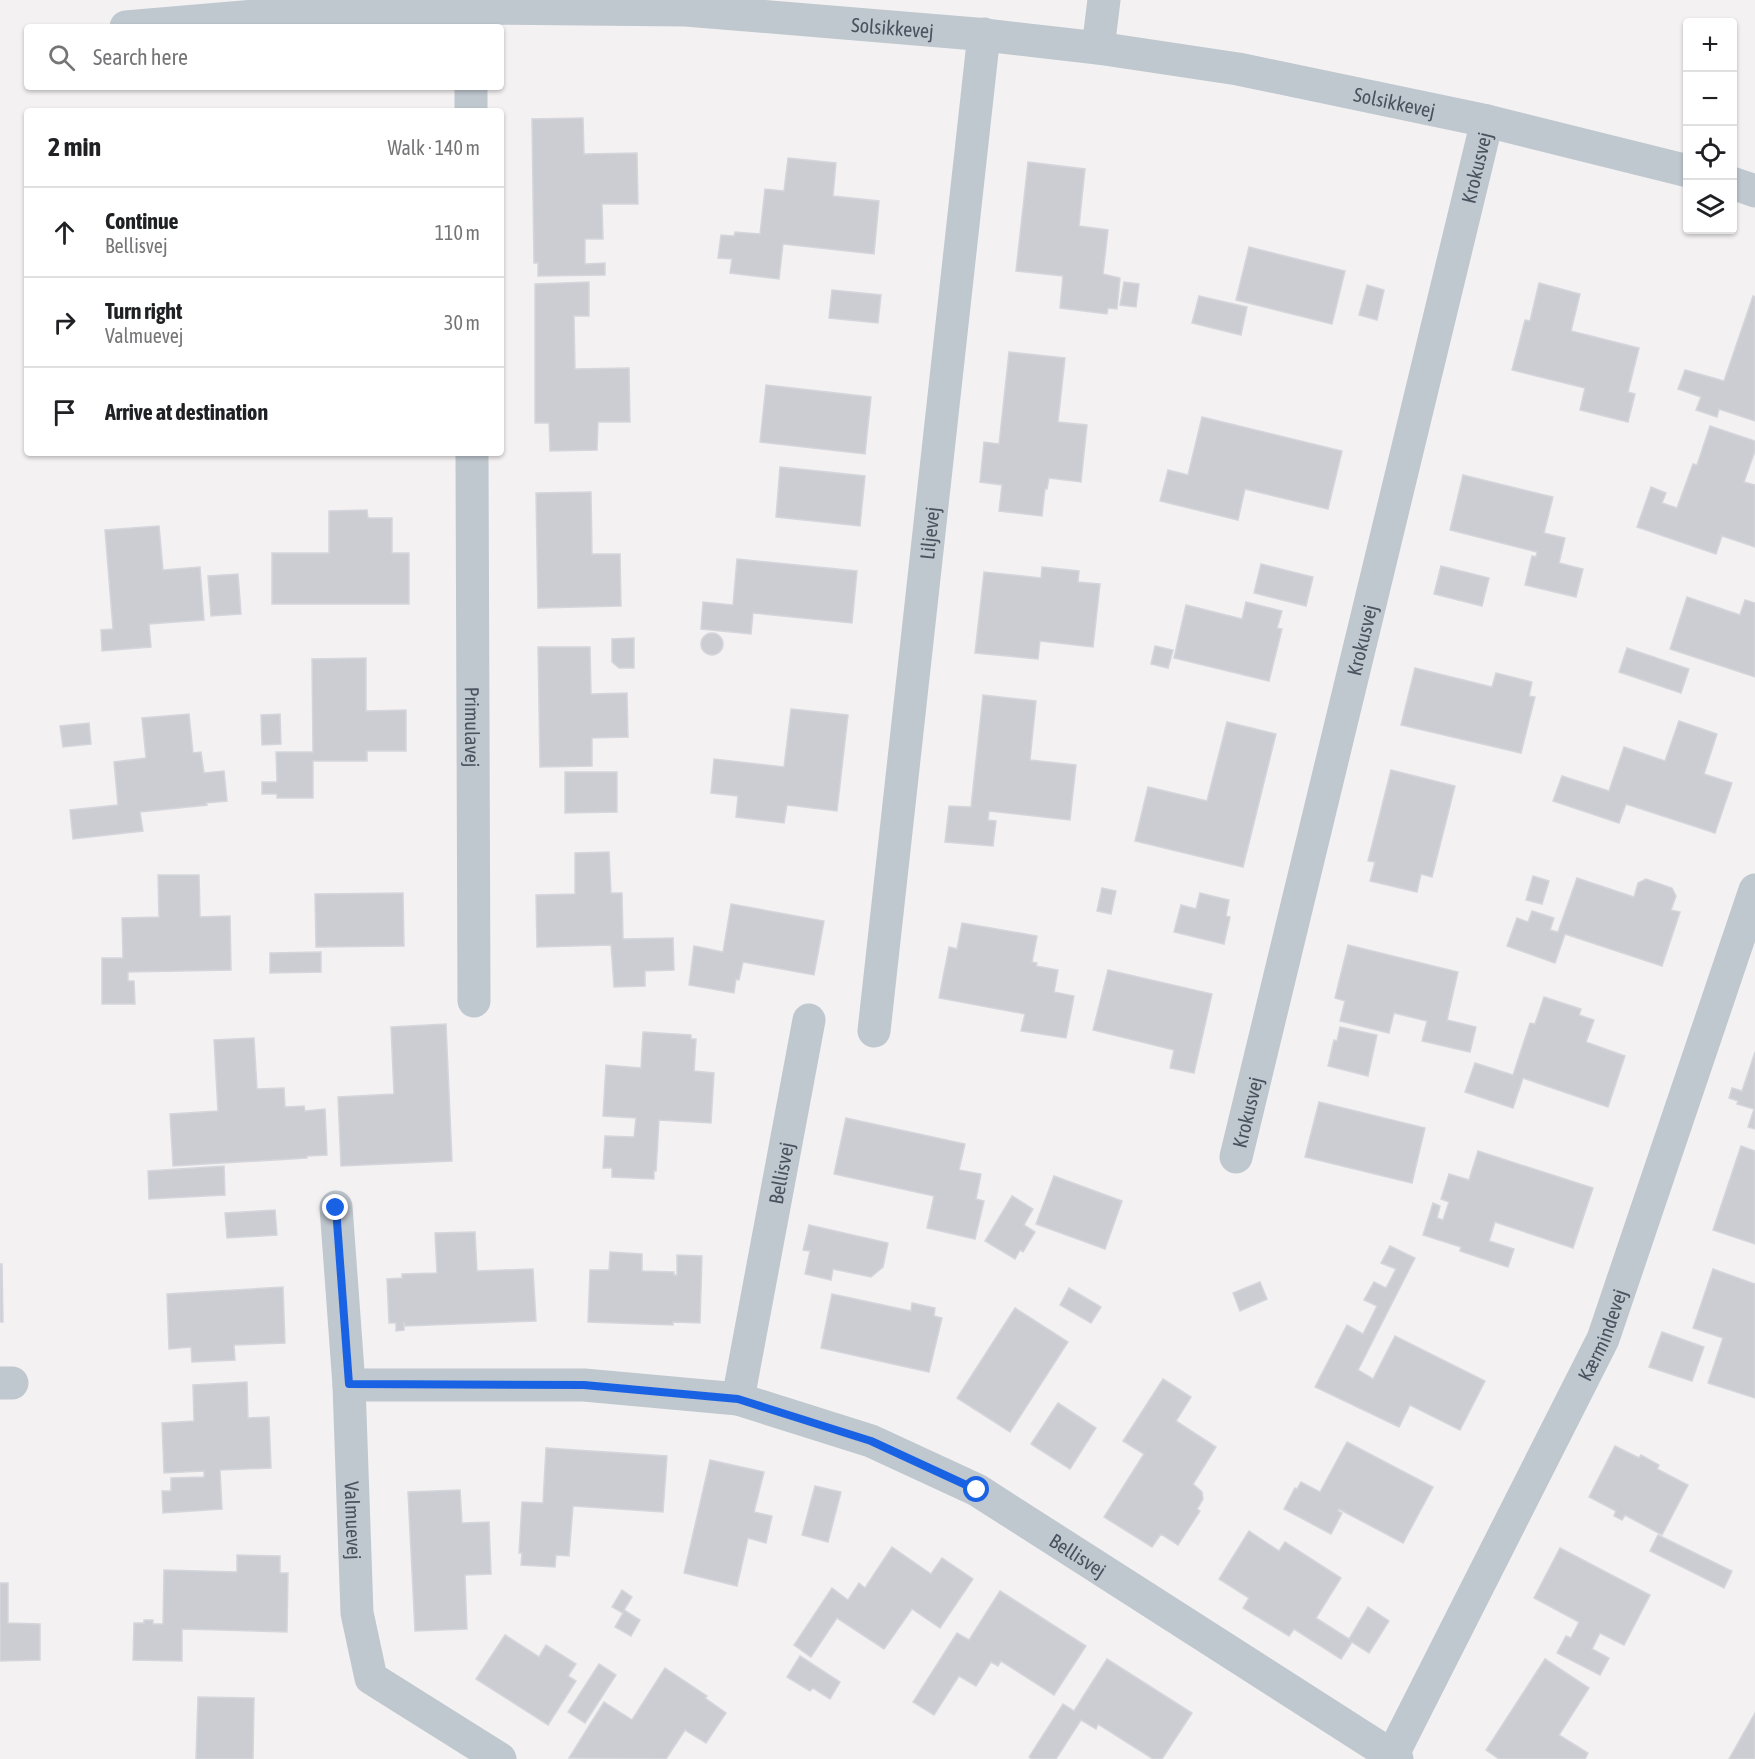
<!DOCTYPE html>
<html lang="en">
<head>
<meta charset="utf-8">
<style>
  body { margin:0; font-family:"Asap Condensed",sans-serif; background:#f2f2f2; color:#202124 }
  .controls { position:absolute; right:18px; top:18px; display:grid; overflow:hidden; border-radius:6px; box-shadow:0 2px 4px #0004 }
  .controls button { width:54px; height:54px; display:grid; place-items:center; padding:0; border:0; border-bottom:2px solid #e0e0e0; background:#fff; color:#202124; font:30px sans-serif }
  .stop { position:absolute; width:18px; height:18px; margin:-14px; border:4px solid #1a62e4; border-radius:50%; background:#fff }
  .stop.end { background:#1a62e4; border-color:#fff; box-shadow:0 2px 6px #0008 }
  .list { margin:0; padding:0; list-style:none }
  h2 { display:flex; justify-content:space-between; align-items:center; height:78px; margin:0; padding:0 24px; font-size:26px }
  h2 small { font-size:20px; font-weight:400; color:#757577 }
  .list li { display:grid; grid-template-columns:39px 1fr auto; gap:18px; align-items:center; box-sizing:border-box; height:90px; padding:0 24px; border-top:2px solid #e0e0e0 }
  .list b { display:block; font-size:22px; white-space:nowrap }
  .list p { margin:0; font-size:20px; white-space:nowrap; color:#757577 }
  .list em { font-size:20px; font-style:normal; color:#757577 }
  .icon { flex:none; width:33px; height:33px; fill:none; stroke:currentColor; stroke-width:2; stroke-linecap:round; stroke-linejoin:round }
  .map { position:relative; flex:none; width:1755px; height:1759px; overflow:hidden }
  .search { position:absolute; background:#fff; box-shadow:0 2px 4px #0004; left:24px; top:24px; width:480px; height:66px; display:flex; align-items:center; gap:15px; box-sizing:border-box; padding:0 21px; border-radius:6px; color:#757577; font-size:22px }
  .panel { position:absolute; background:#fff; box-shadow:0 2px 4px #0004; left:24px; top:108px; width:480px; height:348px; border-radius:6px }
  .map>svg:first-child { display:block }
</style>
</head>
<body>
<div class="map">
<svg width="1755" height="1759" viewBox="0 0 1755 1759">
  <rect width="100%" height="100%" fill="#f3f1f1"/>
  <!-- building -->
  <g fill="#cbcdd3" stroke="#d5d6dc" stroke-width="1.5">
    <path d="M583,118L584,154L637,153L638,204H602L603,239H585V264L605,263V275L538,276V263H534L532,119Z"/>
    <path d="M788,158L836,163L833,196L879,201L874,254L783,244L779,279L730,273L732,259L718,258L721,235L734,236L735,232L760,234L765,189L784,191Z"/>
    <path d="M1028,162L1085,169L1079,226L1108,230L1103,274L1120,278L1117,309L1108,308L1107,314L1060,308L1063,276L1016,271Z"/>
    <path d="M1249,247L1345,271L1332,324L1236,300Z"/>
    <path d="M589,282V316H574L575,369L629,368L630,422H598L597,450L550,451L549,423H535V284Z"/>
    <path d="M1124,282L1139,284L1136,307L1120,305Z"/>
    <path d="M1539,283L1580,294L1571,331L1639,348L1628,392L1635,394L1628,422L1580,410L1585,388L1512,370L1525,320L1530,321Z"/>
    <path d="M1367,285L1384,290L1377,320L1359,315Z"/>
    <path d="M832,290L881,295L878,323L829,318Z"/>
    <path d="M1199,296L1247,307L1241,335L1192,323Z"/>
    <path d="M1753,296L1755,297V421L1719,409L1717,417L1696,410L1701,397L1678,389L1685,370L1724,381Z"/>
    <path d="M1009,352L1065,358L1058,422L1087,425L1081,482L1049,478L1047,489H1045L1042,516L999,511L1002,485L980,482L984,442L999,444Z"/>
    <path d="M766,385L871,397L865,454L760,442Z"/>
    <path d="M1202,417L1342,451L1328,509L1245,489L1238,520L1160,501L1168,470L1188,475Z"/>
    <path d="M1710,426L1755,441V451L1744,482L1755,485V547L1722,536L1716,554L1637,527L1651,487L1666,493L1662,503L1677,508L1693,464L1697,465Z"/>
    <path d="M780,467L865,476L860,526L776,517Z"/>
    <path d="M1463,475L1553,497L1544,533L1565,538L1559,563L1583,569L1576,597L1525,585L1532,556L1536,557L1537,552L1450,530Z"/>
    <path d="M591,492L592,554H620L621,606L538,608L536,493Z"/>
    <path d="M367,510L368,518H392V553H409V604H272V553H329V511Z"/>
    <path d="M159,526L163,570L200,567L204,620L149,624L151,647L102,651L101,630L113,629L105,530Z"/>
    <path d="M737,559L857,571L852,623L753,613L751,634L701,629L703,602L733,605Z"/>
    <path d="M1261,564L1313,577L1306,606L1254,593Z"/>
    <path d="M1441,566L1489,578L1482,606L1434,594Z"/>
    <path d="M1042,567L1079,571L1078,582L1100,584L1093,647L1040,641L1038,659L975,653L984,572L1041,578Z"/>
    <path d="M238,574L241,614L211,616L208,576Z"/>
    <path d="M1687,597L1740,615L1745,600L1755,603V677L1670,649Z"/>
    <path d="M1246,602L1282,611L1277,628L1282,629L1269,681L1174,658L1186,605L1242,619Z"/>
    <circle cx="712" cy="644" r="11"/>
    <path d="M634,638V668H619L612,662V639Z"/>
    <path d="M1155,646L1173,650L1168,668L1151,664Z"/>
    <path d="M538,647H590L591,694L627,693L628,737L592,738V766L540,767Z"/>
    <path d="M1627,648L1689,669L1681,693L1619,672Z"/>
    <path d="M366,658V711L406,710V751H367V761H313V798H277V794H262V782H277L276,752H313L312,659Z"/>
    <path d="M1415,668L1492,687L1496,673L1532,682L1529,696L1535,697L1521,753L1401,725Z"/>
    <path d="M983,695L1036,701L1030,760L1076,765L1070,820L989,811L988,820L996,821L993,846L945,842L949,806L971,807Z"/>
    <path d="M791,709L848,715L837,811L787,805L784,823L736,817L738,796L711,793L714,759L784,767Z"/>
    <path d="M189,714L193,753L201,752L204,773L224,771L227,801L206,803L207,805L140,812L143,831L73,839L70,810L118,805L114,762L146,758L142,718Z"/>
    <path d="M280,714L281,744L262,745L261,715Z"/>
    <path d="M1679,721L1717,734L1704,774L1732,783L1715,833L1626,804L1619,823L1553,801L1562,776L1609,791L1624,747L1665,761Z"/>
    <path d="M1227,722L1276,734L1243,867L1135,841L1148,787L1207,801Z"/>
    <path d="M89,723L91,744L63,747L60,726Z"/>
    <path d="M1391,770L1455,786L1432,877L1421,874L1417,892L1370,881L1375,862L1368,861Z"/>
    <path d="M565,772H617V812L565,813Z"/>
    <path d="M609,852L611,893H622L623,939L673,938L674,970L645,971V986L614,987L611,945L537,947L536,895L575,894V853Z"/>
    <path d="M158,875H199L200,917L230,916L231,970L128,972V981H134L135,1004H102V958H123L122,918L159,917Z"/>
    <path d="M1533,876L1549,881L1542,904L1526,900Z"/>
    <path d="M1577,878L1634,897L1638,883L1646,879L1672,888L1676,896L1671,910L1680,912L1662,966L1565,934L1555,963L1507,946L1517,918L1528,922L1532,911L1554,918L1550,930L1558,932Z"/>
    <path d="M1102,888L1116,891L1111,914L1097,911Z"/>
    <path d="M403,893L404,946L316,947L315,894Z"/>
    <path d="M1200,893L1229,900L1226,916L1230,917L1224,944L1174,932L1181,905L1196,909Z"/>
    <path d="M731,904L824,921L814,975L743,962L739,980L736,979L734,993L689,985L694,946L723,952Z"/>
    <path d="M962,923L1037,936L1032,962L1037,963L1036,966L1058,970L1054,992L1074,996L1066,1038L1021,1031L1025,1014L939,998L949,947L957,949Z"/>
    <path d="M1348,945L1458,972L1447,1020L1476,1027L1470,1052L1422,1041L1427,1021L1394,1013L1389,1033L1340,1021L1345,1001L1335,998Z"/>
    <path d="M321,952V972L270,973V953Z"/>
    <path d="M1108,970L1212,994L1194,1073L1170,1068L1174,1050L1093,1030Z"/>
    <path d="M1544,997L1581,1009L1579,1015L1594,1020L1586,1042L1625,1056L1608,1107L1523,1078L1513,1108L1465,1092L1475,1063L1513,1075L1530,1023L1535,1024Z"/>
    <path d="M446,1024L452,1161L341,1166L338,1097L394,1094L391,1027Z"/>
    <path d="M1340,1027L1377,1035L1368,1076L1328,1066L1334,1040L1337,1041Z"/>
    <path d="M643,1032L691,1035V1039H696L694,1071L714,1073L711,1123L659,1120L656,1171H654V1179L612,1177V1168H603L605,1136L634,1137L636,1118L603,1116L606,1065L641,1068Z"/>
    <path d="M254,1038L257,1089L284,1088L285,1107L304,1106L305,1111L325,1109L327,1155L307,1156V1158L173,1166L170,1114L218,1111L214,1040Z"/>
    <path d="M1755,1052V1129L1748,1127L1754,1109L1737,1104L1738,1101L1729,1098L1732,1088L1742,1091Z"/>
    <path d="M1319,1102L1425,1128L1412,1183L1305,1157Z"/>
    <path d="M846,1118L965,1144L959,1170L981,1174L976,1199L984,1201L975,1239L927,1228L934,1196L834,1174Z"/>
    <path d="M1741,1146L1755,1151V1244L1713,1230Z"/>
    <path d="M1478,1151L1593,1188L1573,1248L1495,1222L1489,1241L1514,1249L1508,1267L1460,1251L1461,1247L1423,1235L1433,1203L1440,1206L1437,1218L1443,1220L1449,1202L1441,1199L1449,1174L1469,1180Z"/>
    <path d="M224,1166L225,1195L149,1199L148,1171Z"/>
    <path d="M1054,1176L1122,1201L1105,1249L1036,1224Z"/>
    <path d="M1012,1196L1033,1209L1024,1225L1035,1232L1023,1252L1020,1250L1015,1259L985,1241Z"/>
    <path d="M275,1210L277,1235L227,1238L225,1213Z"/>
    <path d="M809,1225L888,1243L883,1267L871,1277L833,1269L831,1280L805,1274L810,1251L803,1250Z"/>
    <path d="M475,1232L477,1271L533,1269L536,1321L405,1326L404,1322V1330L396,1331V1323H389L387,1279L402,1278V1274L437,1273L435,1233Z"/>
    <path d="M1390,1246L1415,1258L1358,1370L1373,1379L1395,1336L1485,1381L1460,1430L1410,1405L1399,1427L1315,1387L1347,1325L1363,1334L1377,1306L1364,1300L1374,1282L1386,1288L1396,1269L1381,1263Z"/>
    <path d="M610,1252L642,1254V1271L674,1272V1275H677V1255L702,1256L700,1323L673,1322V1325L588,1322L590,1270H609Z"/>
    <path d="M0,1264H2L3,1322H0Z"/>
    <path d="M1713,1269L1755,1284V1398L1708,1383L1723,1338L1693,1328Z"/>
    <path d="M1260,1282L1267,1299L1240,1311L1233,1293Z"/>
    <path d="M283,1287L285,1343L234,1345L235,1360L192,1362L191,1347L169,1349L167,1294Z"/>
    <path d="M1069,1288L1101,1307L1091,1323L1060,1305Z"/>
    <path d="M832,1294L911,1311L912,1303L935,1308L934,1316L942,1318L929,1372L821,1348Z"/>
    <path d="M1015,1308L1068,1342L1010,1432L957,1398Z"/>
    <path d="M1662,1332L1704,1347L1692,1381L1649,1367Z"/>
    <path d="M1163,1379L1191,1397L1176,1421L1216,1447L1193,1484L1202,1492L1203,1499L1197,1509L1200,1511L1178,1545L1161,1534L1152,1547L1104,1517L1144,1454L1123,1441Z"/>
    <path d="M247,1382L248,1418L269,1417L271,1468L220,1470L222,1509L163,1513L162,1491H171V1478L204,1477V1471L164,1473L162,1423L194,1421L193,1385Z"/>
    <path d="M1058,1403L1096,1428L1070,1469L1031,1444Z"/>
    <path d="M1347,1442L1433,1487L1403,1543L1339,1509L1338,1511L1342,1513L1331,1534L1284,1509L1295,1488L1297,1489L1301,1482L1320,1492Z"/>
    <path d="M1615,1446L1639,1458L1641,1455L1659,1465L1657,1469L1688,1485L1662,1535L1625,1515L1622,1520L1614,1516L1616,1511L1589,1497Z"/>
    <path d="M546,1448L667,1456L663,1512L573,1506L569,1556L556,1555L555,1567L521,1565L522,1553H519L522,1502L543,1503Z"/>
    <path d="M710,1460L764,1472L754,1512L772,1516L766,1543L748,1538L737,1586L684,1573Z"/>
    <path d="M815,1486L841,1492L828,1542L802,1535Z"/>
    <path d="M460,1490L462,1523L489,1522L491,1574L465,1575L467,1629L415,1631L408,1492Z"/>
    <path d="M1249,1531L1279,1551L1285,1542L1341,1578L1316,1618L1349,1639L1368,1607L1389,1621L1369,1653L1352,1642L1341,1659L1294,1629L1289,1636L1243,1608L1249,1598L1219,1579Z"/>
    <path d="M1658,1535L1732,1571L1724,1588L1650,1551Z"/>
    <path d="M892,1547L931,1574L942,1558L973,1579L940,1628L912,1609L884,1649L837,1618L811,1657L794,1645L832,1588L848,1600L859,1583L865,1588Z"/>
    <path d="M1560,1548L1650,1595L1624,1645L1600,1633L1592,1649L1609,1658L1600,1675L1557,1653L1566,1636L1571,1638L1579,1622L1534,1598Z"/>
    <path d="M237,1555L280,1556V1573H288L287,1632L182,1629V1661L133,1660L134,1623H144V1620H153V1624H163L164,1570L237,1572Z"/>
    <path d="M0,1583H8V1623L40,1624V1660L0,1661Z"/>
    <path d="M622,1590L632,1597L624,1610L640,1620L631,1636L615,1627L623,1613L612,1607Z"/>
    <path d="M1000,1591L1086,1646L1054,1695L1001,1661L998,1666L991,1662L976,1686L959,1676L934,1715L913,1702L957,1633L969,1640Z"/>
    <path d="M505,1635L539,1657L546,1645L576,1664L568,1676L576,1681L548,1725L476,1679Z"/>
    <path d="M800,1656L840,1682L830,1699L813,1688L810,1691L787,1677Z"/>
    <path d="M1107,1659L1192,1713L1162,1759H1153L1098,1724L1096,1729L1081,1720L1056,1759H1032L1029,1757L1063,1704L1074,1711Z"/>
    <path d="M1545,1659L1589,1688L1559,1735L1588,1753L1585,1759H1499L1486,1750Z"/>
    <path d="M599,1664L616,1675L585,1723L568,1712Z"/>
    <path d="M665,1668L707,1696L705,1698L726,1713L706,1743L685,1730L666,1759L569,1758L604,1702L632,1720Z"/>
    <path d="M198,1697L254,1698L253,1759H196Z"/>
    <path d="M1755,1713V1759H1729Z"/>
  </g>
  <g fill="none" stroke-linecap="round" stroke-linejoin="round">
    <!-- street -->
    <g stroke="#bfc7cf" stroke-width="33">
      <path id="s1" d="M126,27L266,15L471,8L686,10L976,34L1098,48L1238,69L1487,121L1688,171"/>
      <path d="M1098,48L1104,0"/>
      <path d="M471,87V111"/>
      <path d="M1732,183L1755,191"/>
      <path id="s2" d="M472,453L474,1001"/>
      <path id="s3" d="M874,1031L984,34"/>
      <path id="s4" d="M1236,1157L1487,121"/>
      <path id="s5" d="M336,1207L349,1385L357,1613L371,1678L500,1759"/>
      <path d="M0,1383H12"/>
      <path id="s6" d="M349,1385H584L738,1399L871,1441L977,1490L1397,1759"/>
      <path id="s7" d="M738,1399L809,1020"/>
      <path id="s8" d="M1392,1756L1603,1339L1755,890"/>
    </g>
  </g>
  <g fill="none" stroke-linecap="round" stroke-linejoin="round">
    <!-- route -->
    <path stroke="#1a62e4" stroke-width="8" d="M336,1208L349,1384L584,1385L738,1399L871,1441L977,1490"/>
  </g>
  <g text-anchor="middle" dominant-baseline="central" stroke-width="4.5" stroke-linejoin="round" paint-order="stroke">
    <!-- street labels -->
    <g font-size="20" fill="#49525e" stroke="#fff">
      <text stroke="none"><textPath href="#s1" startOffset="768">Solsikkevej</textPath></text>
      <text stroke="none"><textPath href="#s1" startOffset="1276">Solsikkevej</textPath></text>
      <text stroke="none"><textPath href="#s4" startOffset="1018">Krokusvej</textPath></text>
      <text stroke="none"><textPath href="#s3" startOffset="501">Liljevej</textPath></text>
      <text stroke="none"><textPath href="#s4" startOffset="532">Krokusvej</textPath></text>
      <text stroke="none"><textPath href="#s2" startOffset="274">Primulavej</textPath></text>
      <text stroke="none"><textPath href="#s4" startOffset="46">Krokusvej</textPath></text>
      <text stroke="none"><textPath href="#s7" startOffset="230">Bellisvej</textPath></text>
      <text stroke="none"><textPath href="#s8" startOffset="471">Kærmindevej</textPath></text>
      <text stroke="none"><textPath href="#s5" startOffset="314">Valmuevej</textPath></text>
      <text stroke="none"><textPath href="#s6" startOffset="766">Bellisvej</textPath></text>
    </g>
  </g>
</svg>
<div class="controls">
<button>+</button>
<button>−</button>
<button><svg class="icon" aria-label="locate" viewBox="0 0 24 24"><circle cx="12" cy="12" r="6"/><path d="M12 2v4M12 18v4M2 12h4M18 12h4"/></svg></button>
<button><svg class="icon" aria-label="layers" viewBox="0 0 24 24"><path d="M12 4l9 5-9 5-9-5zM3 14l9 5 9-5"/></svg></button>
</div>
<div class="stop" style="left:977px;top:1490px"></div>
<div class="stop end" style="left:336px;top:1208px"></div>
<div class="search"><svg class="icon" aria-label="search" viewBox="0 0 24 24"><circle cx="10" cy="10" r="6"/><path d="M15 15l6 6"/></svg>Search here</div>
<section class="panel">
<h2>2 min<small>Walk · 140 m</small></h2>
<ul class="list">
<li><svg class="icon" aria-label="ahead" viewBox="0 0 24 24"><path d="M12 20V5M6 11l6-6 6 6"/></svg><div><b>Continue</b><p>Bellisvej</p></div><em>110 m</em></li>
<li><svg class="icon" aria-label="right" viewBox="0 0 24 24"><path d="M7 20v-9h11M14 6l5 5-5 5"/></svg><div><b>Turn right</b><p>Valmuevej</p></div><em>30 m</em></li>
<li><svg class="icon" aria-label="arrive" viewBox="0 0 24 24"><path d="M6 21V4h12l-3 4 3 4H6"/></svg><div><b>Arrive at destination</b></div></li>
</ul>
</section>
</div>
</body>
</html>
